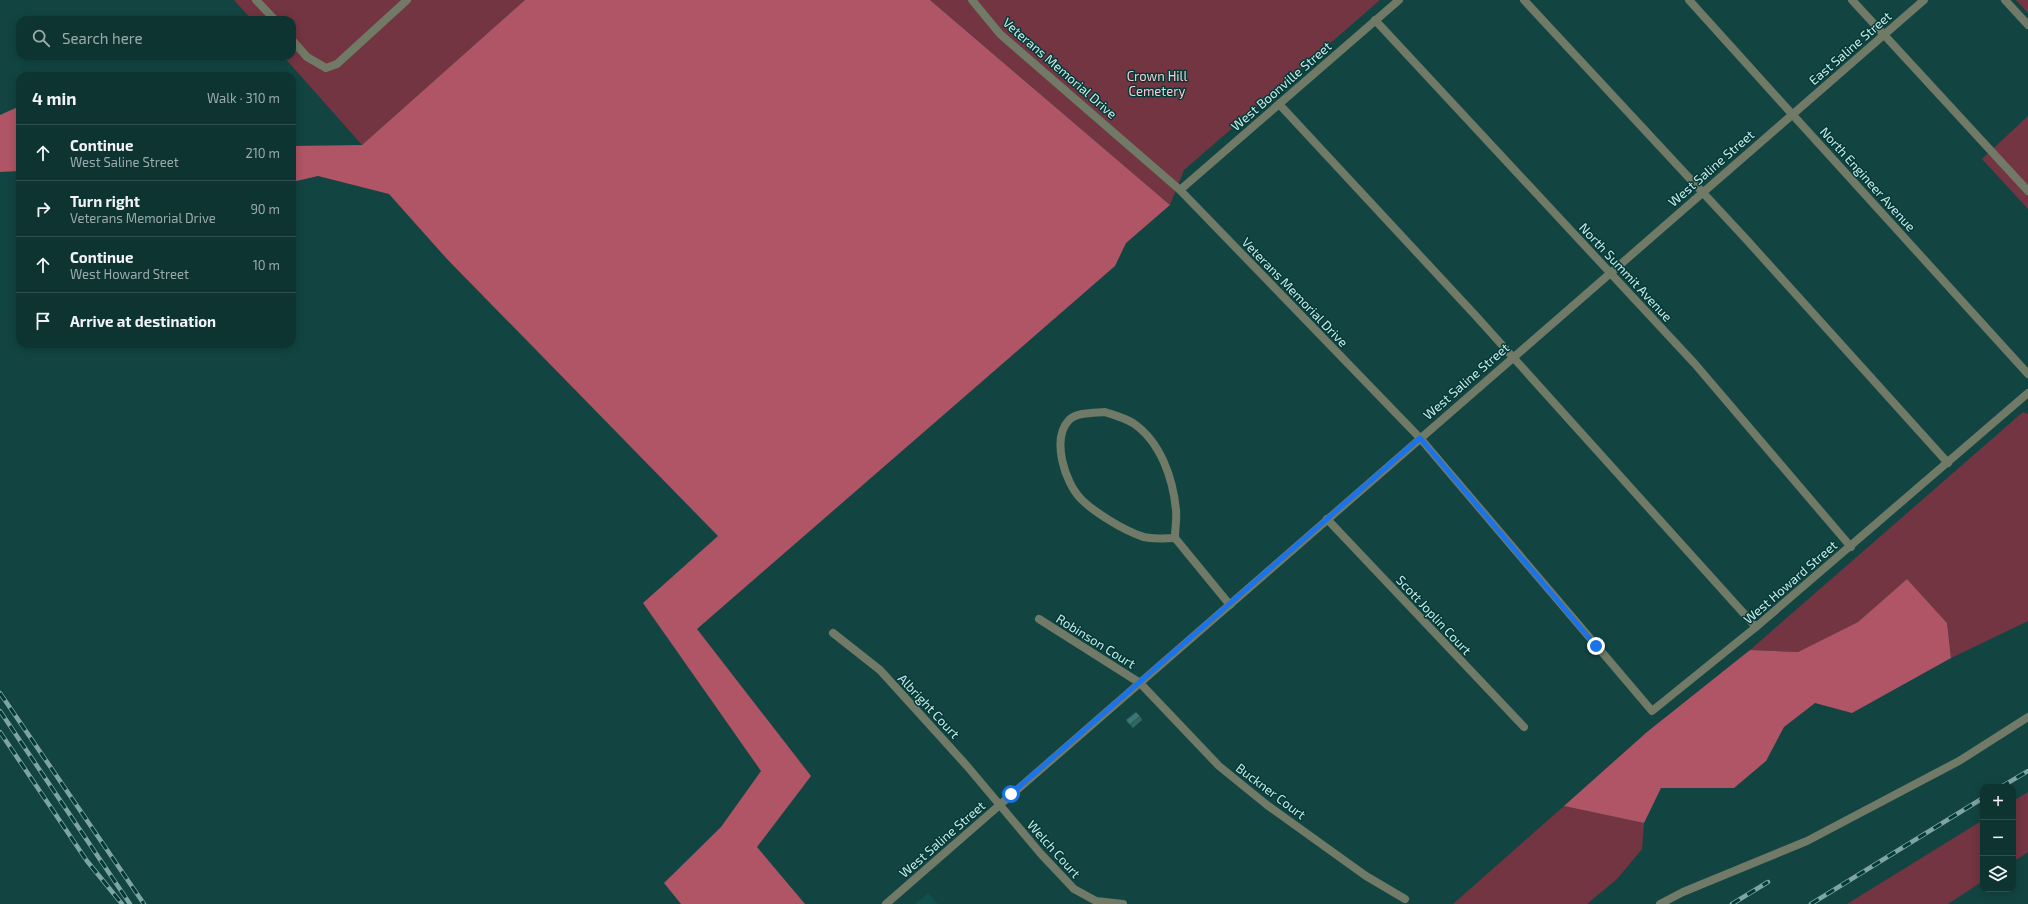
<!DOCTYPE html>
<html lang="en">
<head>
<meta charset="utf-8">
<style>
  body { margin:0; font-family:"Exo 2",sans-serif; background:#1c3f3e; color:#f1f3f6 }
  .controls { position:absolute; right:12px; bottom:12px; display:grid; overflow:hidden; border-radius:8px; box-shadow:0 2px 10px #0003 }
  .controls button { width:36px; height:36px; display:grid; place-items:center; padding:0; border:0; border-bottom:1px solid #2e4f4d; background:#0e3432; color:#f1f3f6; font:20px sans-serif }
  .stop { position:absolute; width:12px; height:12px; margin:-9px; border:3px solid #1a73e8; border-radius:50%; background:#fff }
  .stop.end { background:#1a73e8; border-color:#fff; box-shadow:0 1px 4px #0008 }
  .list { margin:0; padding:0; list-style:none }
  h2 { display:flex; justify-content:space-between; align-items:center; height:52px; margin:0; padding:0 16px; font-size:17px }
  h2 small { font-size:13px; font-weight:400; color:#9baaac }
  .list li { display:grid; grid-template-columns:26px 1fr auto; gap:12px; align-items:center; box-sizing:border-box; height:56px; padding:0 16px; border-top:1px solid #2e4f4d }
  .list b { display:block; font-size:15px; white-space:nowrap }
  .list p { margin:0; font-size:13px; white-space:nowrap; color:#9baaac }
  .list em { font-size:13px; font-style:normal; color:#9baaac }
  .icon { flex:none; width:22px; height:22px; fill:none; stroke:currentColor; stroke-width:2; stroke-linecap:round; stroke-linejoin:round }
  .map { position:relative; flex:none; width:2028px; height:904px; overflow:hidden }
  .search { position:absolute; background:#0e3432; box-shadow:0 2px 10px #0003; left:16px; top:16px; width:280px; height:44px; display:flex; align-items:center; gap:10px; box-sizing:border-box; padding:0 14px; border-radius:12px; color:#9baaac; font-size:15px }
  .panel { position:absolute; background:#0e3432; box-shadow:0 2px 10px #0003; left:16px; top:72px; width:280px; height:276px; border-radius:12px }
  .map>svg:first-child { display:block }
</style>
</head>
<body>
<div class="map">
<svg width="2028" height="904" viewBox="0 0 2028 904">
  <rect width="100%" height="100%" fill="#124542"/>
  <!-- built -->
  <path fill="#10504c" d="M928,893L938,904H915Z"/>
  <!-- green -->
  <g fill="#733541">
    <path d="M234,0H525L362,145L283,56H292V20H252Z"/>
    <path d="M930,0H1380L1184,170L1170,205Z"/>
    <path d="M2016,0H2028V13Z"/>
    <path d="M2028,116V209L1982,159Z"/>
    <path d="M2023,412L2028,414V621L1951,658L1947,623L1907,579L1858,622L1798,652L1750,650Z"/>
    <path d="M2028,792V852L2013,862V801Z"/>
    <path d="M1564,806L1644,823L1642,849L1617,879L1587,904H1453Z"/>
    <path d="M1983,820V881L1948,904H1847Z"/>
  </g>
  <!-- forest -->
  <g fill="#af5566">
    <path d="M525,0H930L1170,205L1126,243L1115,266L697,629L811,776L757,847L805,904H681L664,883L721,827L761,771L643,603L718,536L447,259L389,194L318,176L292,182V146L362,145Z"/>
    <path d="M20,106V171L0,172V115Z"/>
    <path d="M1907,579L1947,623L1951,658L1852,713L1815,703L1784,727L1766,761L1734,788H1661L1644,823L1564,806L1647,732L1750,650L1798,652L1858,622Z"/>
  </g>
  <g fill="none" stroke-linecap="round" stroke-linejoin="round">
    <!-- service -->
    <g stroke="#707a67" stroke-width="8">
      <path d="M256,0L275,20"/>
      <path d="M972,0L1000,34L1180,190"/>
      <path d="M1524,0L1745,238L1948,463"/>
      <path d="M1852,0L2028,191"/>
      <path d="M292,40L307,57L326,68L337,64L407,0"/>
      <path d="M1279,104L1475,315L1756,627"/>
      <path d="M1660,904L1683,892L1807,841L1959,761L2028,717"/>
    </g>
    <!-- minor -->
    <g stroke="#707a67" stroke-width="8">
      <path d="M1399,0L1180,190L1420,438L1652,711L1756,627L2028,393"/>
      <path d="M1689,0L1792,114"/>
      <path d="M2005,0L2028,25"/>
      <path d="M1375,20L1695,364L1851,547"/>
      <path d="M1105,412C1114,415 1125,418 1133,423C1161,442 1173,479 1176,510C1177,519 1175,529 1175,538C1165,538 1150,540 1141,536C1123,530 1094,512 1081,499C1065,483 1051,439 1069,420C1077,412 1094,413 1105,412Z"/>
      <path d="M1327,519L1524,727"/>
      <path d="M1175,538L1230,605"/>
      <path d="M1039,619L1140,683L1219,766L1267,805L1366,876L1405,899"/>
      <path d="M833,633L880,670L967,766L1041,854L1074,889L1096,901L1123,904"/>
    </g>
    <!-- tertiary -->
    <g stroke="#707a67" stroke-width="8">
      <path d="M1792,114L2028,374"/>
      <path d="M886,904L1924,0"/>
    </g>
    <defs>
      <g id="rail">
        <path d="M0,693L144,904"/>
        <path d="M0,711L130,904"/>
        <path d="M0,732L87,861L122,904"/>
        <path d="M2001,787L2028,771"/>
        <path d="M1732,904L1768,882"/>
        <path d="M1811,904L1983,798"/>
      </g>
    </defs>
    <!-- rail casing -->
    <use href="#rail" stroke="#7ea5a2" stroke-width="4.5"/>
    <!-- rail -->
    <use href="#rail" stroke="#033a38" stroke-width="3" stroke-dasharray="9" stroke-linecap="butt"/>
  </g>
  <!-- wall -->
  <path fill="#306764" d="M1140,716L1142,720L1133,728L1126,720Z"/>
  <!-- building -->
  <path fill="#387874" stroke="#275451" d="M1136,712L1140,716L1130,725L1126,720Z"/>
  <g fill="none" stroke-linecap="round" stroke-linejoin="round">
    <!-- route -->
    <path stroke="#1a73e8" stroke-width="5" d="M1011,794L1420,438L1596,646"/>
  </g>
  <g text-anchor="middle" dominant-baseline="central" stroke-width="3" stroke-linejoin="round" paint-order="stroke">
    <!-- street labels -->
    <g font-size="13" fill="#ccebe8" stroke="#033a38">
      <text transform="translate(1850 48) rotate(-41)">East Saline Street</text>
      <text transform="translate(1060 68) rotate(41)">Veterans Memorial Drive</text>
      <text transform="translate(1281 86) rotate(-41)">West Boonville Street</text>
      <text transform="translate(1711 168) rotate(-41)">West Saline Street</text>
      <text transform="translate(1868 179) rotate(48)">North Engineer Avenue</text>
      <text transform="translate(1626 272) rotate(47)">North Summit Avenue</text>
      <text transform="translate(1295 292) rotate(46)">Veterans Memorial Drive</text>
      <text transform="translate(1466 381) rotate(-41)">West Saline Street</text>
      <text transform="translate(1790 582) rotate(-41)">West Howard Street</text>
      <text transform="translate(1434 615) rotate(47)">Scott Joplin Court</text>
      <text transform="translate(1096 641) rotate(32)">Robinson Court</text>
      <text transform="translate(929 706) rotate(47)">Albright Court</text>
      <text transform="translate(1271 791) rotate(37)">Buckner Court</text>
      <text transform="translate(942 839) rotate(-41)">West Saline Street</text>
      <text transform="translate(1054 849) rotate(48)">Welch Court</text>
    </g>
    <!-- park labels -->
    <g font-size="13" fill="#fcc9cf" stroke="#033a38">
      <text x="1157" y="76">Crown Hill<tspan x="1157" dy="15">Cemetery</tspan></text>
    </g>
  </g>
</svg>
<div class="controls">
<button>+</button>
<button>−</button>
<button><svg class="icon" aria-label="layers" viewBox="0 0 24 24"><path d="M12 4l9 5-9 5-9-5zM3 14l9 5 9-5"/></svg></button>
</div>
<div class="stop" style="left:1011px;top:794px"></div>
<div class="stop end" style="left:1596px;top:646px"></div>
<div class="search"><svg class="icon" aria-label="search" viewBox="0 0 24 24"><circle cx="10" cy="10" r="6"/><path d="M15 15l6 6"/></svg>Search here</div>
<section class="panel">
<h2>4 min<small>Walk · 310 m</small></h2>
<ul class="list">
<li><svg class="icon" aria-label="ahead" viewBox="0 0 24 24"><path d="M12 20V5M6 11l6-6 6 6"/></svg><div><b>Continue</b><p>West Saline Street</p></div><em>210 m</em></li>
<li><svg class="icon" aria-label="right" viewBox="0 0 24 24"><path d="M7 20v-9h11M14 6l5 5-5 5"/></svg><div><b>Turn right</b><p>Veterans Memorial Drive</p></div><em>90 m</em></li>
<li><svg class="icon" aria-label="ahead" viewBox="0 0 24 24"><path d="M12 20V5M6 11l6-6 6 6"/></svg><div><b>Continue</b><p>West Howard Street</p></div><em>10 m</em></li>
<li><svg class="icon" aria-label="arrive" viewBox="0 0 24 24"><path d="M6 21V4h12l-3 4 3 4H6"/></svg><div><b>Arrive at destination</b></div></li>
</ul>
</section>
</div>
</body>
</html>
